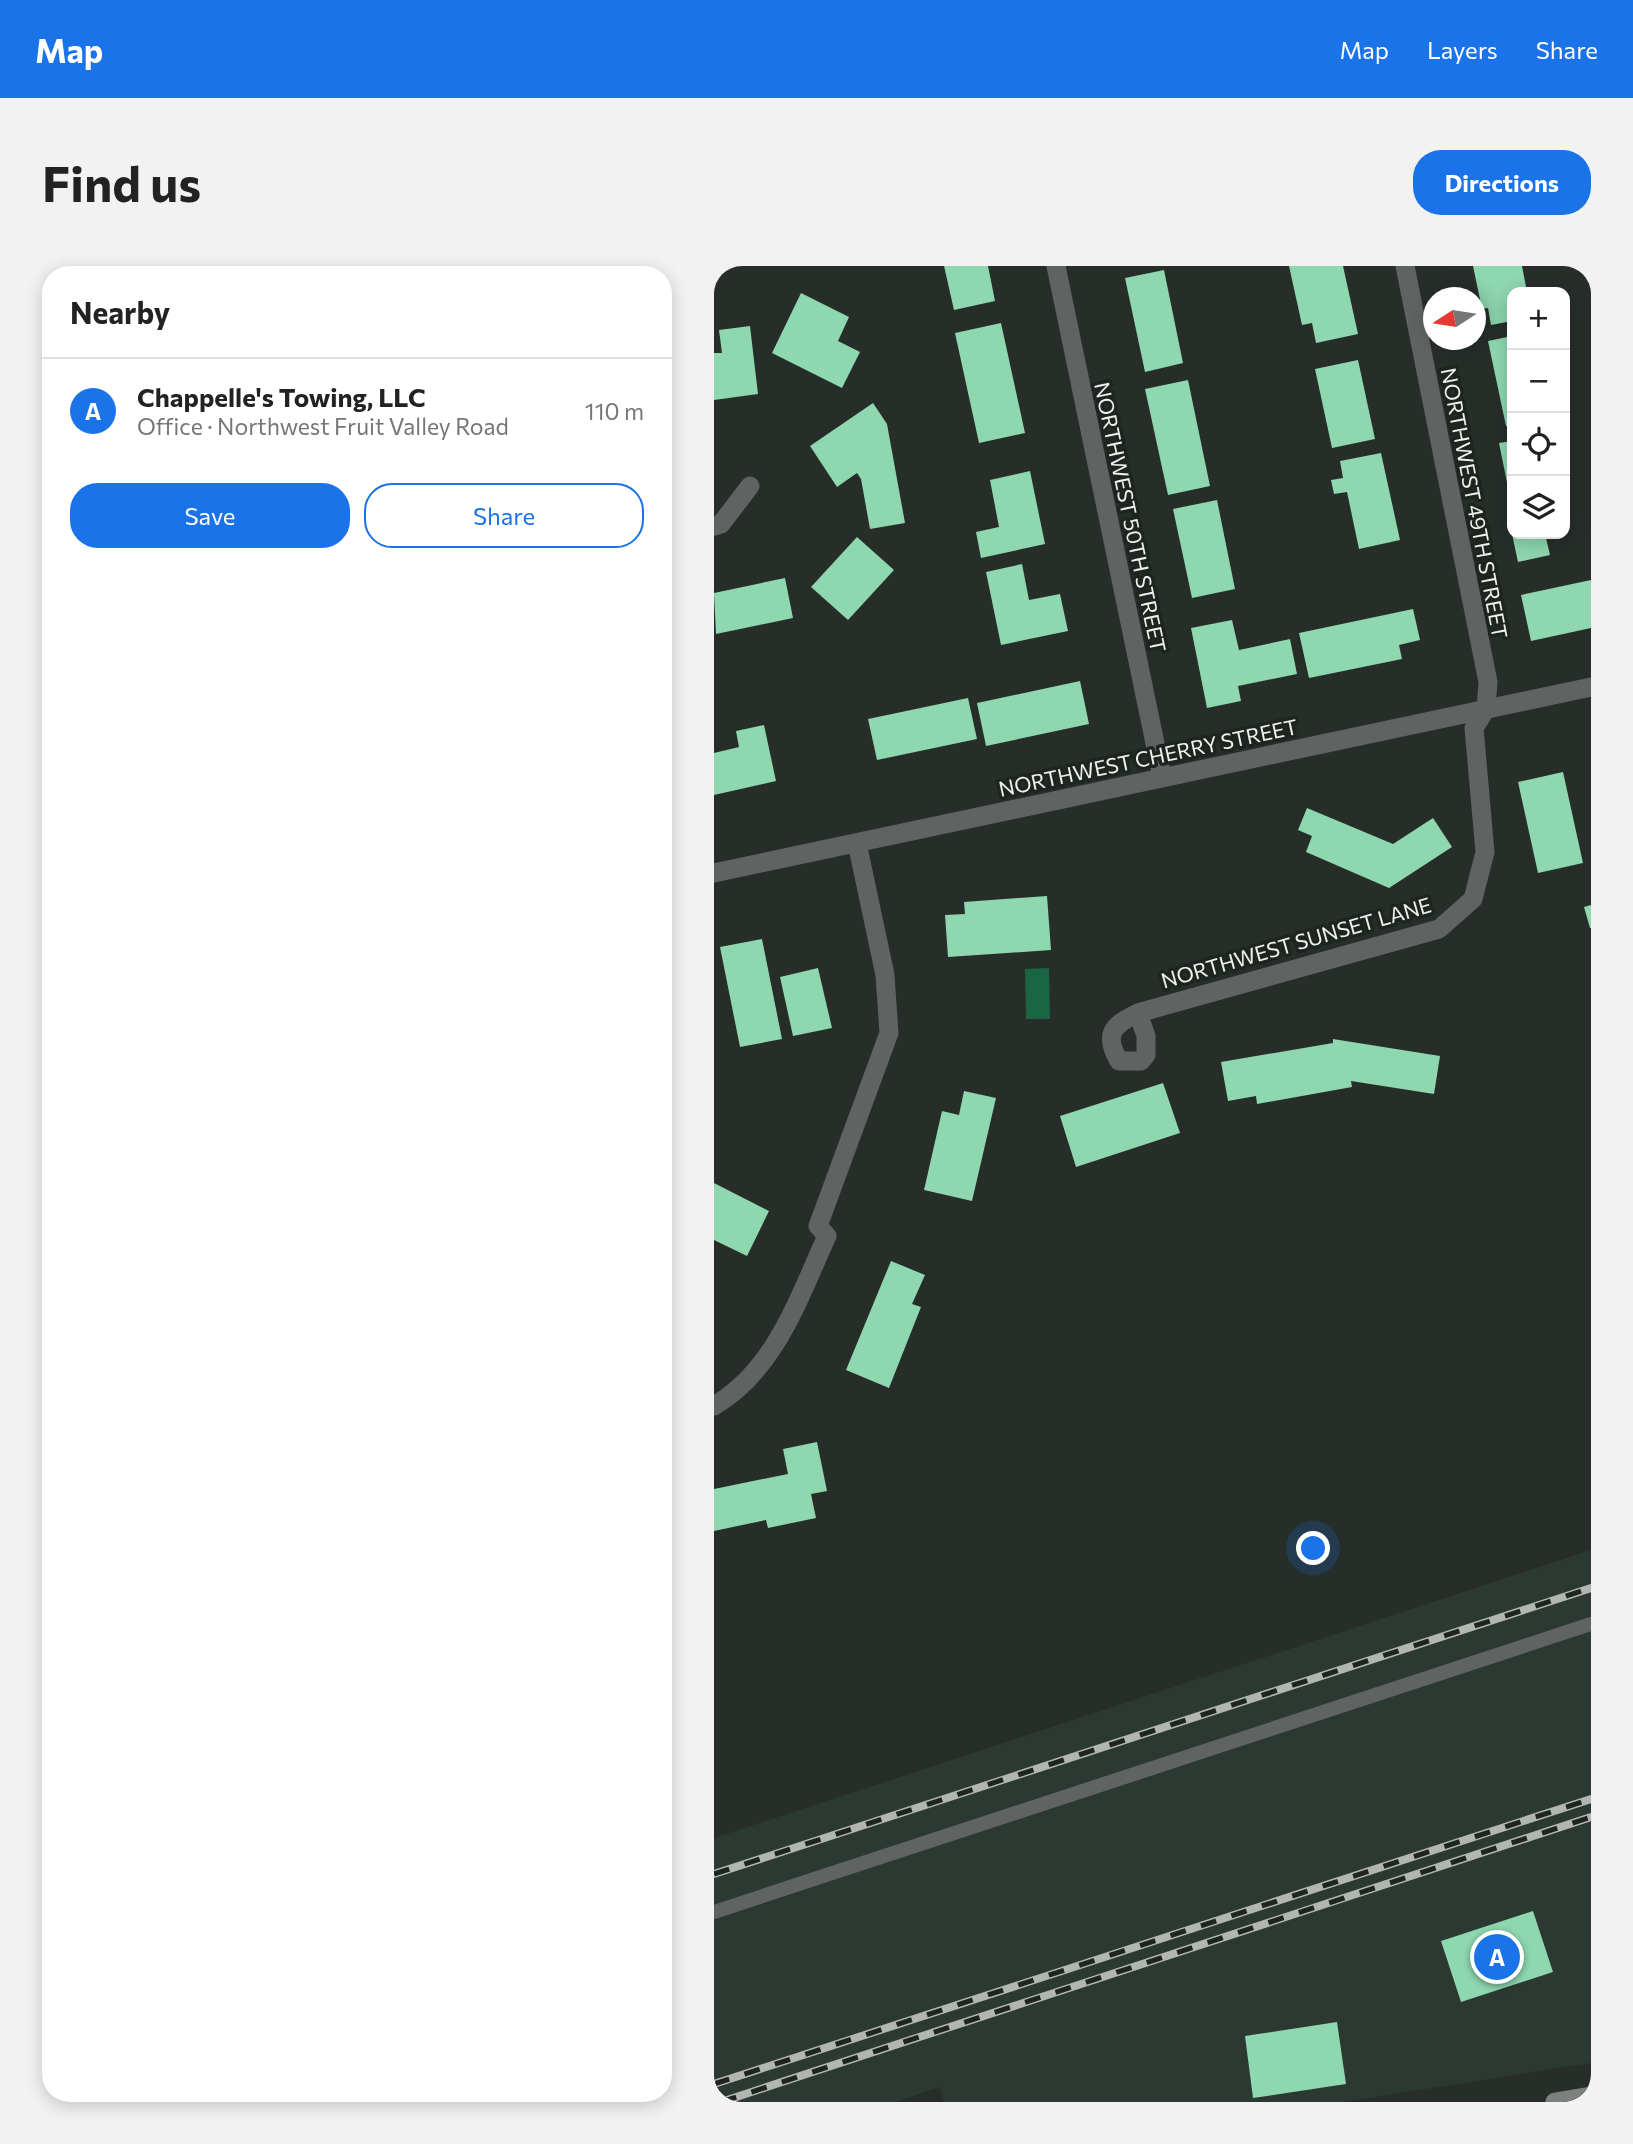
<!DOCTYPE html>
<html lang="en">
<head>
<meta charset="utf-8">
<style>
  body { margin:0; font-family:Commissioner,sans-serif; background:#f2f2f2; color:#222 }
  .controls { position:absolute; right:21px; top:21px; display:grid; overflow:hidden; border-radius:14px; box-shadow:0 4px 18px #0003 }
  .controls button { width:63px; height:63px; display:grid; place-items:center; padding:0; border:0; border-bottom:2px solid #e0e0e0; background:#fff; color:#222; font:35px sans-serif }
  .compass { position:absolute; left:709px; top:21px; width:63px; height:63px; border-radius:50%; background:#fff; box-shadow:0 4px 18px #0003; rotate:258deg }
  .you { position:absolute; left:600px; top:1283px; width:24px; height:24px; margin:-18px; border:5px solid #fff; border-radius:50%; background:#1a73e8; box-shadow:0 0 0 10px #1a73e833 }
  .badge { display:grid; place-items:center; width:46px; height:46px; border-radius:50%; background:#1a73e8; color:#fff; font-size:23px; font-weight:700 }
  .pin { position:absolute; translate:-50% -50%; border:4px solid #fff; box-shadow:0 2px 7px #0006 }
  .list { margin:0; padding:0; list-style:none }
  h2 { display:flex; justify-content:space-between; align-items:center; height:91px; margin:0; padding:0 28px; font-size:30px }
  h2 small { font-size:23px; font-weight:400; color:#767676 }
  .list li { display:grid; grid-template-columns:46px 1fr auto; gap:21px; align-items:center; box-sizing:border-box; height:105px; padding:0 28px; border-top:2px solid #e0e0e0 }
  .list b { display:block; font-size:26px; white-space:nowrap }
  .list p { margin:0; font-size:23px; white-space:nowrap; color:#767676 }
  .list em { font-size:23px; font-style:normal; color:#767676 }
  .actions { display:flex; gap:14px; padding:21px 28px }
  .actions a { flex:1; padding:16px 0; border:2px solid #1a73e8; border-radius:28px; text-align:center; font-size:24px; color:#1a73e8 }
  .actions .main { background:#1a73e8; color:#fff }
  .icon { flex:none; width:38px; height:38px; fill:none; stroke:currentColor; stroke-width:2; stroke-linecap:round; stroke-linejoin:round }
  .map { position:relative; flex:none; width:877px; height:1836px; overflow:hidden; border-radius:28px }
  header { display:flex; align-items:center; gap:42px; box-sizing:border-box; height:98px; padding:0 35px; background:#1a73e8; color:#fff }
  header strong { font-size:33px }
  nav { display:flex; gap:38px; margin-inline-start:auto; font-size:24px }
  .intro { display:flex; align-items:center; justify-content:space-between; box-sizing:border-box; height:168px; padding:0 42px }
  h1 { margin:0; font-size:49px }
  .button { padding:18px 32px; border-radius:28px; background:#1a73e8; color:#fff; font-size:24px; font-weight:700 }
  main { display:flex; gap:42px; padding:0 42px }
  aside { flex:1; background:#fff; border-radius:28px; box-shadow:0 4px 18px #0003 }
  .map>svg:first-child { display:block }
</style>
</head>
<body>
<header>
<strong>Map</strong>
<nav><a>Map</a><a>Layers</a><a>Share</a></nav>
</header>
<div class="intro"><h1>Find us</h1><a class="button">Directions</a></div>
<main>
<aside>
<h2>Nearby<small></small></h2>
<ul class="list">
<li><span class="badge">A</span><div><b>Chappelle's Towing, LLC</b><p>Office · Northwest Fruit Valley Road</p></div><em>110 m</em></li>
</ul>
<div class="actions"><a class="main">Save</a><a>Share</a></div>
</aside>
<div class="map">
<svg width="877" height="1836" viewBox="0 0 877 1836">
  <rect width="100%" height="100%" fill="#272e2a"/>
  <!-- built -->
  <path fill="#2c3932" d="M877,1284V1797L629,1836H230L226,1821L181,1836H0V1572Z"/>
  <!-- water -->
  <path fill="#1a6644" d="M335,702L336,753H312L311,703Z"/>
  <!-- building -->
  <g fill="#8ed7af">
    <path d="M230,0H274L281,35L240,44Z"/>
    <path d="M575,0H629L644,68L602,77L598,57L588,59Z"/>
    <path d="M759,0H808L813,26H798V55L777,59L774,42L768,43Z"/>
    <path d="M450,4L469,97L431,106L411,12Z"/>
    <path d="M87,27L135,51L124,75L146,86L128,122L58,87Z"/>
    <path d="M287,57L311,167L265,177L241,67Z"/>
    <path d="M36,60L44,128L0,134V87H8L5,64Z"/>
    <path d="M798,70V159L792,160L774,75Z"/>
    <path d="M644,94L661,173L618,182L601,103Z"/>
    <path d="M474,114L496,220L454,229L431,123Z"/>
    <path d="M159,137L173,158L191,257L156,263L147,213L143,207L123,221L96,180Z"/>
    <path d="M798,175V236H797L785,177Z"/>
    <path d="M667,187L686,274L645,283L633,226L620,228L617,214L629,212L626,195Z"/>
    <path d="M316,205L331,278L267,292L262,266L285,261L276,214Z"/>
    <path d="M503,234L521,323L478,332L459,243Z"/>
    <path d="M798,268H831L836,289L804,296Z"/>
    <path d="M143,271L180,304L134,354L97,321Z"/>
    <path d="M308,298L315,334L346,328L354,365L287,379L272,306Z"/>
    <path d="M71,312L79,352L2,368L0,327Z"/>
    <path d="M877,314V362L817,375L807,329Z"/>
    <path d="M699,343L706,374L685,379L688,393L595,412L585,367Z"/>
    <path d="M518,354L525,384L576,373L583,408L524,420L527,435L493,442L477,362Z"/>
    <path d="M366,415L375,458L272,480L263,437Z"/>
    <path d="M254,432L263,473L163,494L154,453Z"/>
    <path d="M50,459L62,515L0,529V487L25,481L22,465Z"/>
    <path d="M849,506L869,597L824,607L804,516Z"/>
    <path d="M593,542L679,578L719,552L738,581L675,622L592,586L598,570L584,564Z"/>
    <path d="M333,630L337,684L234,691L231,649L251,648L250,636Z"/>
    <path d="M877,639V662H876L870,641Z"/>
    <path d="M48,673L68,773L26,781L6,681Z"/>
    <path d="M104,702L118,762L79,770L66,711Z"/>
    <path d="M619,773L726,790L720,828L637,815L638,821L543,838L542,830L514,835L507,796L619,777Z"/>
    <path d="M449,817L466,867L362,901L346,850Z"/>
    <path d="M250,825L282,832L258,935L210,924L228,845L245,849Z"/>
    <path d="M0,917L55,945L33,990L0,974Z"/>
    <path d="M177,995L211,1009L198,1038L207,1041L175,1122L132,1104Z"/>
    <path d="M103,1176L113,1225L97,1228L102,1252L54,1262L52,1254L0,1265V1223L74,1208L69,1183Z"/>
    <path d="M819,1645L839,1706L747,1736L727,1675Z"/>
    <path d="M623,1756L632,1818L539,1832L531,1770Z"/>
  </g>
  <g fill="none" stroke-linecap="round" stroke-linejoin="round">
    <!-- service -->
    <path stroke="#5f6361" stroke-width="14" d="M0,1646L877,1358"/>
    <!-- minor -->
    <g stroke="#5f6361" stroke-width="19">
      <path d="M342,0L448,511"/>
      <path d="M0,260L7,258L36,220"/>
      <path d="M0,607L877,421"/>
      <path d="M424,747L432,770V789L427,795H405C389,768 399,759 424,747L725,663L759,633L771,586L760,462L772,443L774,416L691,0"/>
      <path d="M0,1140C62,1103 84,1033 113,970L104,960L175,767L171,709L143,577"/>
    </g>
    <!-- secondary -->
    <path stroke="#7c817e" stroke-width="19" d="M841,1836L877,1830"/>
    <defs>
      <g id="rail">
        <path d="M0,1608L877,1322"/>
        <path d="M0,1818L877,1533"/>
        <path d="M7,1836L877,1551"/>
      </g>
    </defs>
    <!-- rail casing -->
    <use href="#rail" stroke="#b1b6b2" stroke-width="8"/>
    <!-- rail -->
    <use href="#rail" stroke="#1e2420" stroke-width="5" stroke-dasharray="16" stroke-linecap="butt"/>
  </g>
  <g text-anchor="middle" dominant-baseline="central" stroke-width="7" stroke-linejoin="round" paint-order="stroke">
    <!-- street labels -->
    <g font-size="21" fill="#eef2ef" stroke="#1e2420">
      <text transform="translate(761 237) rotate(79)">NORTHWEST 49TH STREET</text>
      <text transform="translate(417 251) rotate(78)">NORTHWEST 50TH STREET</text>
      <text transform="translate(434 491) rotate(-12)">NORTHWEST CHERRY STREET</text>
      <text transform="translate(582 676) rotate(-16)">NORTHWEST SUNSET LANE</text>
    </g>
  </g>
</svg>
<div class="controls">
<button>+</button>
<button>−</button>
<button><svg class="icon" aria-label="locate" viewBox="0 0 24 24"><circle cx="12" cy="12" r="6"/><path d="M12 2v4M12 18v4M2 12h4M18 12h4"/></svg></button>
<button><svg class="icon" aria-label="layers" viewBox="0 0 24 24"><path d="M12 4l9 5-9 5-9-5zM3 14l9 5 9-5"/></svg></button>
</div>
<svg class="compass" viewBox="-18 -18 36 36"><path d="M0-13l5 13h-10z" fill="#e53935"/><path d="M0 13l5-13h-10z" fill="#767676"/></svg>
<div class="you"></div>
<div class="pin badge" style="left:783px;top:1691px">A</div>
</div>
</main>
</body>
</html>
